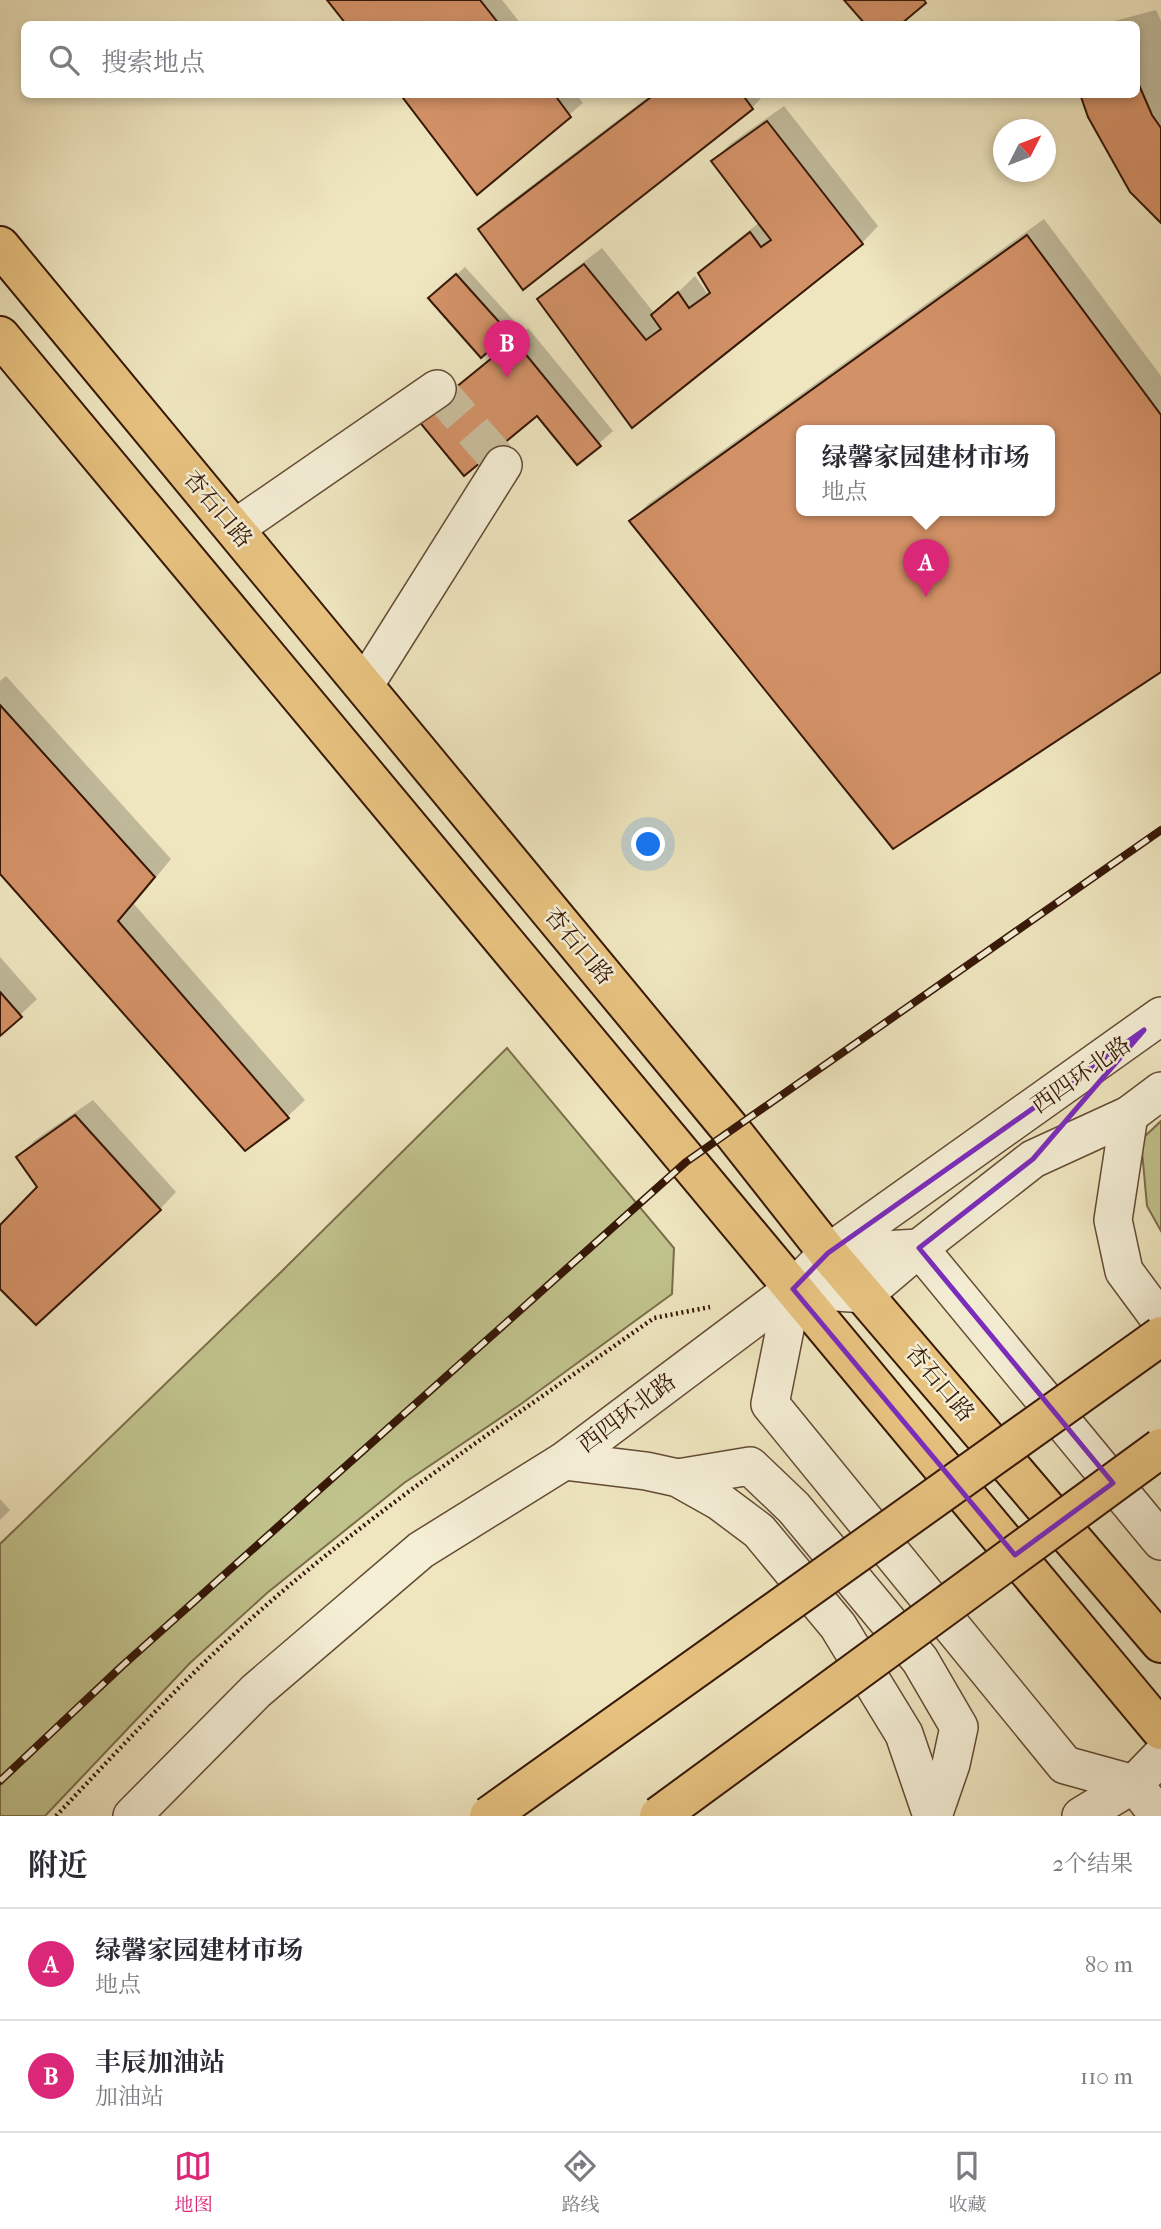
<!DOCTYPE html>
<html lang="zh">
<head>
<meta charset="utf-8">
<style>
  body { margin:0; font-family:"IM FELL French Canon","Noto Serif SC",serif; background:#f7f7f7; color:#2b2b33 }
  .compass { position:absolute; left:993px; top:119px; width:63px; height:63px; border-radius:50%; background:#fff; box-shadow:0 4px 10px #0003; rotate:48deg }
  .you { position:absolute; left:649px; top:845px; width:24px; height:24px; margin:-18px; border:5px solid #fff; border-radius:50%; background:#1a73e8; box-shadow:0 0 0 10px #1a73e833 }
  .badge { display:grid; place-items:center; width:46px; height:46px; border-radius:50%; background:#db2777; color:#fff; font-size:23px; font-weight:700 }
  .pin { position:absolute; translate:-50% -58px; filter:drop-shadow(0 2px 4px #0008) }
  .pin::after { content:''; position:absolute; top:37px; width:24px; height:21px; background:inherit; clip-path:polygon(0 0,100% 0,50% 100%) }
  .popup { position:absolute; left:796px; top:425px; width:259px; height:91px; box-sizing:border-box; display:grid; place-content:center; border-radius:10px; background:#fff; filter:drop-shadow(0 2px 5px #0005); font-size:23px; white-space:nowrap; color:#7c7c81 }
  .popup b { font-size:26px; color:#2b2b33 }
  .popup::after { content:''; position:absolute; left:50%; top:100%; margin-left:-14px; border:14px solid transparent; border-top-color:#fff }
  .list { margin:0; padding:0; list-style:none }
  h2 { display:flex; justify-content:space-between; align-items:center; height:91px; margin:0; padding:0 28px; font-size:30px }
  h2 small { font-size:23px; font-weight:400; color:#7c7c81 }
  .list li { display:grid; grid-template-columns:46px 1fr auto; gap:21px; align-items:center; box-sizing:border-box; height:112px; padding:0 28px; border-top:2px solid #e1e1e2 }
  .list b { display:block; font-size:26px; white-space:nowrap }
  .list p { margin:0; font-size:23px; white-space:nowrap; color:#7c7c81 }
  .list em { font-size:23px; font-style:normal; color:#7c7c81 }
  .icon { flex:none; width:38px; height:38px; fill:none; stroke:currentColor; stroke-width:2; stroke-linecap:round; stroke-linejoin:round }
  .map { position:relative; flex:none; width:1161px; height:1816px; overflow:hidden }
  .search { position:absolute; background:#fff; box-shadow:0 4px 10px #0003; left:21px; right:21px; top:21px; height:77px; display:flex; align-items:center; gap:18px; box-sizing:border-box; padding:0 24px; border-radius:10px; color:#7c7c81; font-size:26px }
  .sheet { height:315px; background:#fff }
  nav { display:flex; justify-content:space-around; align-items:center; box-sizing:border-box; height:98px; border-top:2px solid #e1e1e2; background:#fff; font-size:19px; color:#7c7c81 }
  nav a { display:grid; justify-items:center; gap:4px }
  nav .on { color:#db2777 }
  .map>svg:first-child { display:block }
</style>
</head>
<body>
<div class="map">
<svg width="1161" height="1816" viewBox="0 0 1161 1816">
  <rect width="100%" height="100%" fill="#efe6c0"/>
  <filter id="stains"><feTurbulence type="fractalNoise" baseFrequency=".00286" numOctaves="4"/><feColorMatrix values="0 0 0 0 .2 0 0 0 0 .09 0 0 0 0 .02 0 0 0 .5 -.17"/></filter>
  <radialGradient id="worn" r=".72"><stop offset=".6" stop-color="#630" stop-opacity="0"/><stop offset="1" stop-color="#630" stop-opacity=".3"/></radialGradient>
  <!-- green -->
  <g fill="#c1c38d" stroke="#7c6d4a" stroke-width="2">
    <path d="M507,1048L674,1248L672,1294L521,1404L404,1483L267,1593L190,1663L45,1816H0V1544L280,1273Z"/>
    <path d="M1161,1121V1231L1147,1206L1141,1140Z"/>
  </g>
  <!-- shadow -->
  <g fill="#0003" fill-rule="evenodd">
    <path d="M329,0H502L521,24H348Z"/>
    <path d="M1156,10L1161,21V221L1136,94V24H1103Z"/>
    <path d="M402,94H576L583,103L478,192Z"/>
    <path d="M652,94H765L752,108L480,229L497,212Z"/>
    <path d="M784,106L878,226L862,243L632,425L540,299L556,283L602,248L655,314L695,276L707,293L710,290L700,273L717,256L760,222L713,161L730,144Z"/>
    <path d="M1044,219L1161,376V670L632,521L648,504ZM802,431H1050V511H802Z"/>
    <path d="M465,267L516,323L508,332L439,290Z"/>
    <path d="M528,328L613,431L578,462L537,414L432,406Z"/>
    <path d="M6,676L171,859L134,904L305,1100L288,1116L246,1149L0,872V681Z"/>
    <path d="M0,957L37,999L0,1034Z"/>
    <path d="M93,1100L176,1192L160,1209L0,1286V1228L39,1187L18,1157L35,1140Z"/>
    <path d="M0,1499L10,1510L0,1520Z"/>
  </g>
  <!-- building -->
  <g fill="#d39167" stroke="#361706" stroke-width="2" fill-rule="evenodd">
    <path d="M327,0H480L499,24H346Z"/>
    <path d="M844,0H924L926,3L901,24H865Z"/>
    <path d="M1136,78L1152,115L1161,128V223L1130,192L1088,117L1080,94H1136Z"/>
    <path d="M400,94H554L571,117L477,195Z"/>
    <path d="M655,94H742L753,109L523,290L478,229Z"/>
    <path d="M767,121L863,244L632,428L537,299L584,264L646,340L661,329L651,315L678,292L689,308L710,293L698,273L750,232L761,247L771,240L711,161Z"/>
    <path d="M1027,235L1161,415V672L893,849L629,521ZM802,431H1050V511H802Z"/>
    <path d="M456,274L509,333L481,358L428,298Z"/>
    <path d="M514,340L601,446L577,465L537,416L464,476L417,419Z"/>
    <path d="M0,705L155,877L118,921L289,1118L245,1151L0,874Z"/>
    <path d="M0,992L22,1017L0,1036Z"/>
    <path d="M75,1115L161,1210L36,1325L0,1289V1225L37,1187L16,1157Z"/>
  </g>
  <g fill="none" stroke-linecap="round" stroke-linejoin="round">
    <!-- minor-tunnel -->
    <path stroke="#cabd9b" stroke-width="37" stroke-dasharray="37 18" stroke-linecap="butt" d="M437,389L503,465"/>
    <defs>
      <g id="minor">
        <path d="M234,529L437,389"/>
        <path d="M364,686L503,465"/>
        <path d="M1129,1115L1113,1220L1124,1271L1161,1321"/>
        <path d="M828,1253L919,1248L1161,1541"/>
        <path d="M793,1289L770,1404L1065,1765L1134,1784L1159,1816"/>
        <path d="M793,1289L865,1294L919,1248L1033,1159L1129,1115L1161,1091"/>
        <path d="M564,1461L646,1471L678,1478L719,1501L759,1531L838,1626L904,1734L932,1816"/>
        <path d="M678,1478L750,1466L794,1508L920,1660L959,1727L951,1764L933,1816"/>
        <path d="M132,1816L256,1691L421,1550L564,1461L793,1289L828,1253L1161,1016"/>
        <path d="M1081,1816L1134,1784L1161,1756"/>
      </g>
      <g id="major">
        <path d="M0,246L731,1130L828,1253L1161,1643"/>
        <path d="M0,336L1161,1730"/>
      </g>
    </defs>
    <!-- minor casing -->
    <use href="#minor" stroke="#644b34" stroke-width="40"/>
    <!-- major casing -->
    <use href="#major" stroke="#361706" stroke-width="42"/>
    <!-- path -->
    <path stroke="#361706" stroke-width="4.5" stroke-dasharray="2 3.5" stroke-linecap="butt" d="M56,1816C125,1743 194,1668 270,1602C390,1498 524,1410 654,1318L710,1307"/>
    <!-- minor -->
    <use href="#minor" stroke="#f5efd6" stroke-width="37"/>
    <!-- major -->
    <use href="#major" stroke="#e8c380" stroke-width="38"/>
    <defs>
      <path id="rail" d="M0,1781L122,1666L686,1162L1161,830"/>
    </defs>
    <!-- rail casing -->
    <use href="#rail" stroke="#361706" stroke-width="8"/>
    <!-- rail -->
    <use href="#rail" stroke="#f5efd6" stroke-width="5" stroke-dasharray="16" stroke-linecap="butt"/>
    <defs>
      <g id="highway-bridge">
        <path d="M489,1816L1161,1336"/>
        <path d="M659,1816L1161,1448"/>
      </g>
    </defs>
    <!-- highway-bridge casing -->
    <use href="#highway-bridge" stroke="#361706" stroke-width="42" stroke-linecap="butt"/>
    <!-- highway-bridge -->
    <use href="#highway-bridge" stroke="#e8c380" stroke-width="38"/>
  </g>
  <!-- marked area -->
  <path fill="none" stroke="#7b2cbf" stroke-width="5" stroke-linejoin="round" d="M1144,1030L1033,1159L919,1248L1113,1483L1015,1555L793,1289L828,1253Z"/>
  <g text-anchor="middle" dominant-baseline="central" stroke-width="5" stroke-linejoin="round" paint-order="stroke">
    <!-- street labels -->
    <g font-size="23" fill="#361706" stroke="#f5efd6">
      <text transform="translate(218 509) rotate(50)">杏石口路</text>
      <text transform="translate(579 946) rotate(50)">杏石口路</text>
      <text transform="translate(1081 1075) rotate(-35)">西四环北路</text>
      <text transform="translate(940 1383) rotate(50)">杏石口路</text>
      <text transform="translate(627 1413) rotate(-37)">西四环北路</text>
    </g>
  </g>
  <rect width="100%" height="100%" filter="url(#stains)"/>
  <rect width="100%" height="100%" fill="url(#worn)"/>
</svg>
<svg class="compass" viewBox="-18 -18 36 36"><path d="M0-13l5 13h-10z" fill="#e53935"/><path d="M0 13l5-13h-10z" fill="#7c7c81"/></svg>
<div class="you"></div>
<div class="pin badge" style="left:926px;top:597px">A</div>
<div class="popup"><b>绿馨家园建材市场</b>地点</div>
<div class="pin badge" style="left:507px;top:378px">B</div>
<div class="search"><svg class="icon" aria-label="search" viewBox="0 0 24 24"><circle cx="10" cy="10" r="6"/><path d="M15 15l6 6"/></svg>搜索地点</div>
</div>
<section class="sheet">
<h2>附近<small>2个结果</small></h2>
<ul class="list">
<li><span class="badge">A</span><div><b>绿馨家园建材市场</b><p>地点</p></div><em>80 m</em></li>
<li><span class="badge">B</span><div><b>丰辰加油站</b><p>加油站</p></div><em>110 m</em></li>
</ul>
</section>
<nav>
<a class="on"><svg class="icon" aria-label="map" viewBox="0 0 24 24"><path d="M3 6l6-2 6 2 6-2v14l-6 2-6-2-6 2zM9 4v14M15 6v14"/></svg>地图</a>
<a><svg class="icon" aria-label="directions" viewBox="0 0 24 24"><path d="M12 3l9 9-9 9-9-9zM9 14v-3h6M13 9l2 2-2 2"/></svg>路线</a>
<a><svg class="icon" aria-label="saved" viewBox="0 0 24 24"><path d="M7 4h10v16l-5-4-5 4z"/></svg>收藏</a>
</nav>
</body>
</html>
